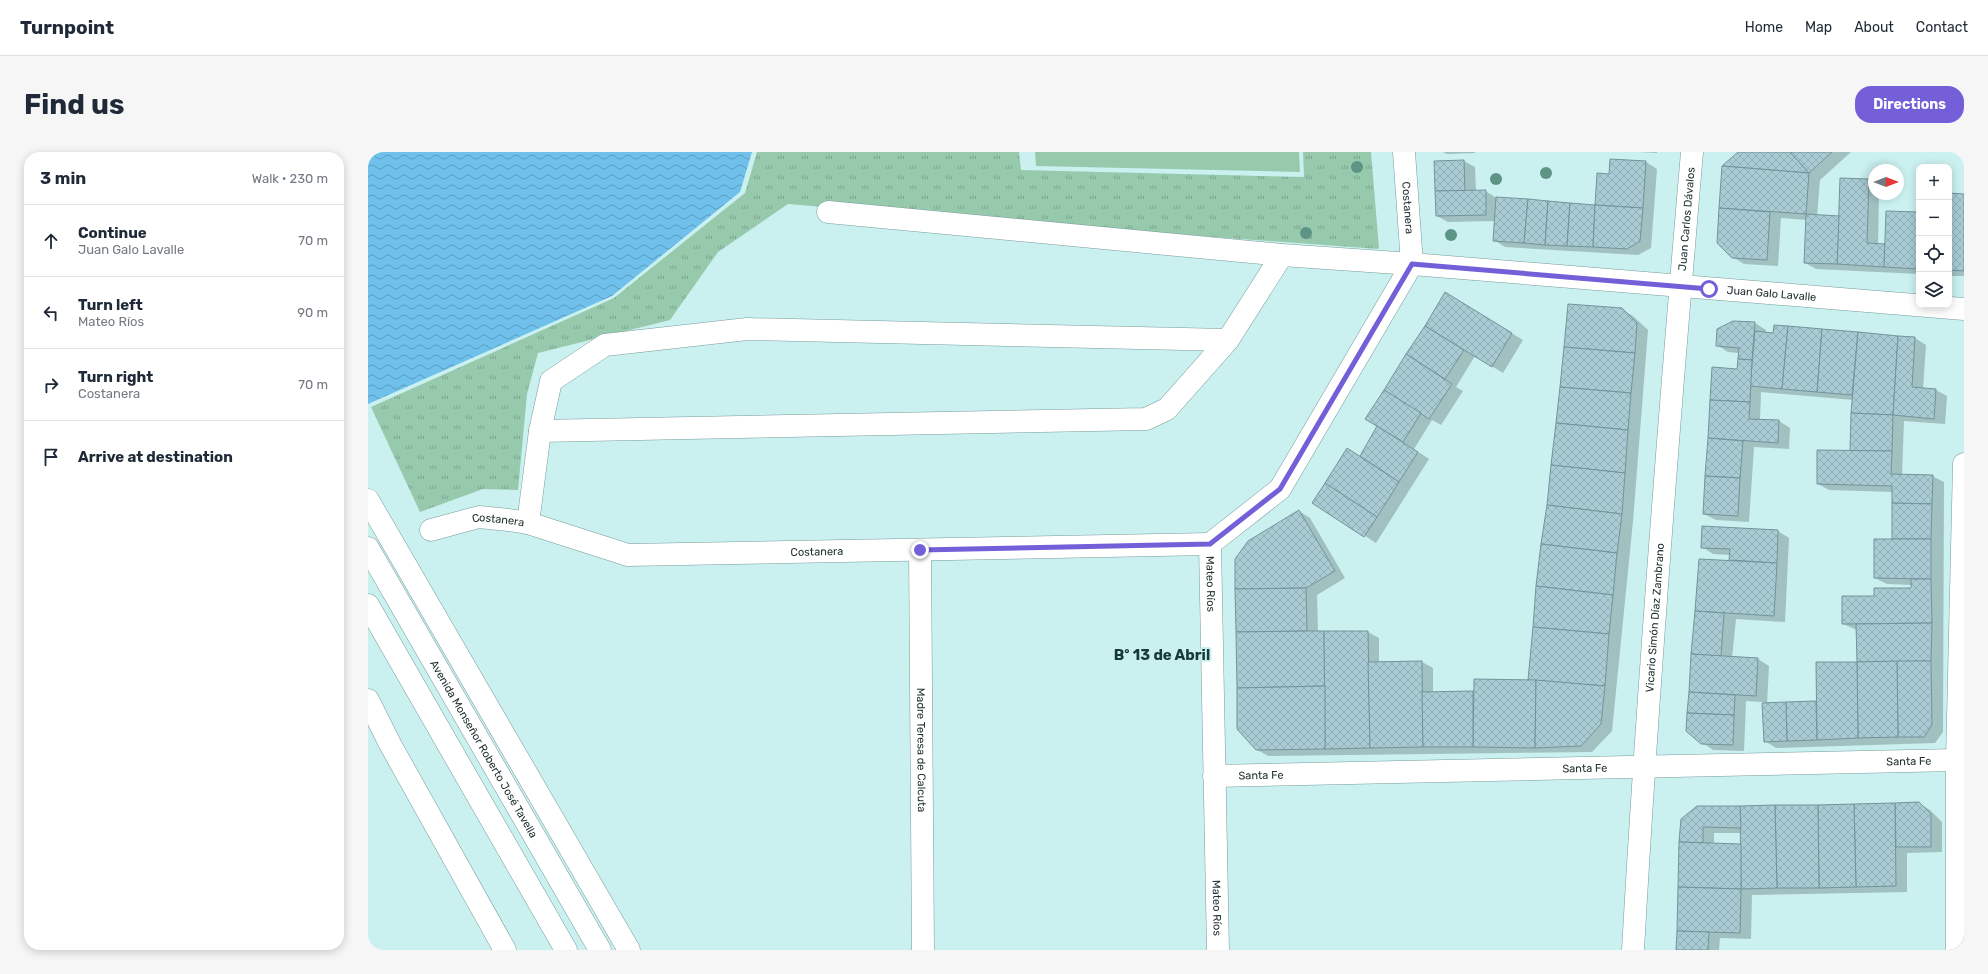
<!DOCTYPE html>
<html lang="en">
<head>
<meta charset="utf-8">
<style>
  body { margin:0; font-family:Rubik,sans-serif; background:#f6f6f7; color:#1f2937 }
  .controls { position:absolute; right:12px; top:12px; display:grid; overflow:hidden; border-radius:8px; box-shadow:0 2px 10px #0003 }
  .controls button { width:36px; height:36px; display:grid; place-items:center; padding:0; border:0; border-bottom:1px solid #e0e1e3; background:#fff; color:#1f2937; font:20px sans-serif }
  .compass { position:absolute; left:1500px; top:12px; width:36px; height:36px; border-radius:50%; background:#fff; box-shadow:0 2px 10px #0003; rotate:90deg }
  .stop { position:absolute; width:12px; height:12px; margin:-9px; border:3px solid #745fd9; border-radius:50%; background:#fff }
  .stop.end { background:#745fd9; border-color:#fff; box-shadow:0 1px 4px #0008 }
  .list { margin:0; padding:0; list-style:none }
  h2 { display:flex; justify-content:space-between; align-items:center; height:52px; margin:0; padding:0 16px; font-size:17px }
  h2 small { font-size:13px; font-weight:400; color:#747a83 }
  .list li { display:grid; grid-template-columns:26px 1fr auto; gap:12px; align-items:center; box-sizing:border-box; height:72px; padding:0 16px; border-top:1px solid #e0e1e3 }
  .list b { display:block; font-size:15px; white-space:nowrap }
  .list p { margin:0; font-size:13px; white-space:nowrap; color:#747a83 }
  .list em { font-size:13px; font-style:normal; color:#747a83 }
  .icon { flex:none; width:22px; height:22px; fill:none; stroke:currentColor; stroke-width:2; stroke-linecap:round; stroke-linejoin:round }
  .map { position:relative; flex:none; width:1596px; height:798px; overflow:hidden; border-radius:16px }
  header { display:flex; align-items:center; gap:24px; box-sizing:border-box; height:56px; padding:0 20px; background:#fff; border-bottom:1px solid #e0e1e3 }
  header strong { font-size:19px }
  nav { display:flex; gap:22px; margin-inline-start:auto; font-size:14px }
  .intro { display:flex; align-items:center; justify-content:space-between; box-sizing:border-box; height:96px; padding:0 24px }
  h1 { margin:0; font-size:28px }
  .button { padding:10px 18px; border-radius:16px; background:#745fd9; color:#fff; font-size:14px; font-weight:700 }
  main { display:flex; gap:24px; padding:0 24px }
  aside { flex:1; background:#fff; border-radius:16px; box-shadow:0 2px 10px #0003 }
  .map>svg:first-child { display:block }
</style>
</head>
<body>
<header>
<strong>Turnpoint</strong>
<nav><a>Home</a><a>Map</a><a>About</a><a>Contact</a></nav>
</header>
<div class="intro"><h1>Find us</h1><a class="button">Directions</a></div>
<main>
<aside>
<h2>3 min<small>Walk · 230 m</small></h2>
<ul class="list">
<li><svg class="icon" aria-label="ahead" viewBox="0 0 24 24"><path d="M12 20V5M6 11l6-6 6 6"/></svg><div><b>Continue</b><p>Juan Galo Lavalle</p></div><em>70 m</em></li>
<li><svg class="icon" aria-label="left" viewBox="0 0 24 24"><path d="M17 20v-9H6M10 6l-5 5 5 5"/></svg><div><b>Turn left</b><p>Mateo Ríos</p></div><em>90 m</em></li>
<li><svg class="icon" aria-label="right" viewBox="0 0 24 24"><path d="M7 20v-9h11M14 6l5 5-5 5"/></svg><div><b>Turn right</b><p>Costanera</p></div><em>70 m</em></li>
<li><svg class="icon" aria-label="arrive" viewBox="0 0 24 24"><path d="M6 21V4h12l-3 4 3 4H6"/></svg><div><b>Arrive at destination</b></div></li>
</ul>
</aside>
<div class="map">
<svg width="1596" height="798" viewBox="0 0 1596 798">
  <defs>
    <pattern id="grass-tufts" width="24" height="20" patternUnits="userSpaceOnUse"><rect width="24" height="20" fill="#97c9ad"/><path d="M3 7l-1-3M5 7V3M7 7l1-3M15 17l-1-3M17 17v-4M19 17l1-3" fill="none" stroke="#7ba48d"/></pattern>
    <pattern id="water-waves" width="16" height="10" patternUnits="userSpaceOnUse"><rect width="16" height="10" fill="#6fc1ec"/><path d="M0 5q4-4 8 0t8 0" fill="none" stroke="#5b9dc0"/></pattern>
    <pattern id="building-cross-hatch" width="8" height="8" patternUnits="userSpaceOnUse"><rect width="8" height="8" fill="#a8cbd4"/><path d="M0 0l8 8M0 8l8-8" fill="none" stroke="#90afb6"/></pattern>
  </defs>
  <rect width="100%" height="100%" fill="#caf0f0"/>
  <!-- grass -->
  <path fill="url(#grass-tufts)" d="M389,0H651L653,18L936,25L935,0H1003L1011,97L654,71L420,52L350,100L302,168L170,201L159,242L150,338L115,337L52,360L3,255L246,146L377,41Z"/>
  <!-- pitch -->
  <path fill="#97c9ad" d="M667,0H931L932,20L668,14Z"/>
  <!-- water -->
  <path fill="url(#water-waves)" d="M0,0H384L372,40L244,144L0,252Z"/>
  <!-- shadow -->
  <g fill="#0003" fill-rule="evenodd">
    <path d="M1075,0H1107V1L1079,2Z"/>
    <path d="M1271,0H1289V1Z"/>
    <path d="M1371,0H1483L1452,28L1449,64L1472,65L1500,28L1506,31V42H1511L1510,93H1518L1551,61V122L1448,117L1437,111L1439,68L1413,66L1410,114L1376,112L1365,105L1350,91L1355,15Z"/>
    <path d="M1096,9L1107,15L1108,39H1117L1129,46L1228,54L1241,23L1278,10L1289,17L1283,96L1270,103L1137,95L1126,88L1127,69L1080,70L1069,64Z"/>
    <path d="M1581,42L1596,43V124H1581Z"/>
    <path d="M1077,141L1155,188L1135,221L1107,204L1088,235L1095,239L1073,273L1064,268L1046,297L1061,307L1008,391L945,350L979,297L992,305L1011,274L999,266Z"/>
    <path d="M1253,157L1265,164L1280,178L1265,369L1244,579L1224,600L900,604L888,597L931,359L942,366L977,426L949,443L950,480H1000L1011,486V510H1054L1065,516V540H1106L1161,529Z"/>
    <path d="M1365,170L1387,171L1398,178V181L1406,182L1407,174L1547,186L1558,193L1555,237L1568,238L1579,244L1577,272L1536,269L1534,323L1564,324L1576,330L1575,580L1567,591L1408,596L1397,589L1395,550L1378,549L1376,599L1345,598L1319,579L1332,408L1362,409V403L1345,402L1334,395L1335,375L1410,379L1421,386L1417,470L1368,467L1364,506L1390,507L1401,514L1399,552L1449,550L1490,511L1489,478L1475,472L1507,445L1545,437L1544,433L1519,432L1507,426L1525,388V340L1461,338L1450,332L1483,300L1485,248L1393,240L1392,268L1411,269L1422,276L1421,297L1386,295L1381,370L1348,368L1336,362L1345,216L1370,218L1371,201L1360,200L1349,193Z"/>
    <path d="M1551,651L1562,658L1574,670V700L1539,701V740L1384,743L1383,787L1352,786L1351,798H1309L1330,655ZM1346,681H1374V693L1346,692Z"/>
  </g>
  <!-- building -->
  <g fill="url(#building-cross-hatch)" stroke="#72949c">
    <path d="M1370,0H1422L1441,21L1354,14Z"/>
    <path d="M1422,0H1464L1441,21Z"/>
    <path d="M1242,7L1278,9L1275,56L1227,53L1229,21L1241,22Z"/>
    <path d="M1096,8L1097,39H1067L1066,9Z"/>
    <path d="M1354,14L1441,21L1438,62L1351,56Z"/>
    <path d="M1472,26L1501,27L1499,91L1517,92L1516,115L1469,112Z"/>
    <path d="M1118,38V63L1068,64L1067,39Z"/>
    <path d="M1581,41L1596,42V119L1581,118Z"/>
    <path d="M1128,45L1160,47L1156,91L1125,89Z"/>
    <path d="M1160,47L1180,49L1177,93L1156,91Z"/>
    <path d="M1180,49L1202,51L1199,94L1177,93Z"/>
    <path d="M1202,51L1227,53L1225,95L1199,94Z"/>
    <path d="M1227,53L1275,56L1272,89L1259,97L1225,95Z"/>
    <path d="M1351,56L1402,60L1399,108L1364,106L1349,91Z"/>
    <path d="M1518,59L1551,60V117L1516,115Z"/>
    <path d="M1438,62L1471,64L1469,112L1436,111Z"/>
    <path d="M1077,140L1144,181L1124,215L1057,174Z"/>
    <path d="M1200,152L1254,156L1269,171L1267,201L1196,195Z"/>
    <path d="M1365,169L1387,170L1384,208L1370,207L1371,196L1348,194L1349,177Z"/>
    <path d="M1406,173L1420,174L1414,237L1382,234L1387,179L1405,181Z"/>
    <path d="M1057,174L1096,198L1077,227L1038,202Z"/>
    <path d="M1420,174L1454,177L1449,240L1414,237Z"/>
    <path d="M1454,177L1490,180L1484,243L1449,240Z"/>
    <path d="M1490,180L1530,184L1525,263L1483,261Z"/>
    <path d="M1530,184L1547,185L1544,235L1568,237L1566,267L1525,263Z"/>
    <path d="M1196,195L1267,201L1263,241L1192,235Z"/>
    <path d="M1038,202L1084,232L1061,267L1016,238Z"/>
    <path d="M1370,207L1384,208L1382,250L1342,248L1344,215L1369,217Z"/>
    <path d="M1192,235L1263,241L1260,278L1188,271Z"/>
    <path d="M1016,238L1053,261L1035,290L997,267Z"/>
    <path d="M1342,248L1382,250L1381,267L1411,268L1410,291L1340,286Z"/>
    <path d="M1483,261L1525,263L1524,299H1482Z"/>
    <path d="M1188,271L1260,278L1257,321L1183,313Z"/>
    <path d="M1009,274L1050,300L1031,330L992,304Z"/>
    <path d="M1340,286L1375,289L1372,326L1337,324Z"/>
    <path d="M979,296L1031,330L1009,365L957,331Z"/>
    <path d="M1449,298L1524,299L1523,322L1565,323L1564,352L1524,351V334L1449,332Z"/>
    <path d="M1183,313L1257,321L1254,362L1179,353Z"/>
    <path d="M1337,324L1372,326L1370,364L1335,362Z"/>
    <path d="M957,331L1009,365L996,385L944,351Z"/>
    <path d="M1524,351L1564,352L1563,387H1524Z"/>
    <path d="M1179,353L1254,362L1249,401L1173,392Z"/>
    <path d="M931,358L967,419L938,436L867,437V407L880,389Z"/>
    <path d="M1334,374L1410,378L1409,411L1361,408L1362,397L1333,396Z"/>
    <path d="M1506,387H1563V427L1506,426Z"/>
    <path d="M1173,392L1249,401L1245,443L1168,434Z"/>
    <path d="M1331,407L1409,411L1406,464L1327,459Z"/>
    <path d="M1543,427H1563L1564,471L1474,472V444H1506V436H1543Z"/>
    <path d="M1168,434L1245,443L1241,482L1165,475Z"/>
    <path d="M938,436L939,479L868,480L867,437Z"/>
    <path d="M1327,459L1356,461L1353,504L1323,502Z"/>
    <path d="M1564,471L1563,509L1489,510L1488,472Z"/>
    <path d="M1165,475L1241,482L1237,534L1160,528Z"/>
    <path d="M939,479H956L957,534L869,536L868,480Z"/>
    <path d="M956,479H1000L1002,596L957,597Z"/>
    <path d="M1323,502L1390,506L1388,544L1321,540Z"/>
    <path d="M1054,509L1055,595L1002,596L1000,510Z"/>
    <path d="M1529,509H1563L1564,573L1556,585H1530Z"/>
    <path d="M1529,509L1530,585L1490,586L1489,510Z"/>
    <path d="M1448,510H1489L1490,586L1449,588Z"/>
    <path d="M1106,527L1168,528L1167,596L1105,595Z"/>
    <path d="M1168,528L1237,534L1233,572L1213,594L1167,596Z"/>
    <path d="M957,534V597L888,598L869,577V536Z"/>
    <path d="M1105,539V595H1055L1054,540Z"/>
    <path d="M1321,540L1367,543L1366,563L1319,561Z"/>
    <path d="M1448,549L1449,588L1419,589L1418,550Z"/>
    <path d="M1418,550L1419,589L1396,590L1394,551Z"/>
    <path d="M1319,561L1366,563L1365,593L1333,592L1318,579Z"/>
    <path d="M1551,650L1563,662V695H1528L1527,651Z"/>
    <path d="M1527,651L1528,734L1488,735L1486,652Z"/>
    <path d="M1486,652L1488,735L1451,736L1450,653Z"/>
    <path d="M1407,653H1450L1451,736H1409Z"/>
    <path d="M1407,653L1409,736L1373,737L1372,654Z"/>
    <path d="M1329,654H1372L1373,676L1335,675V691L1311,690L1313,667Z"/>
    <path d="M1311,690L1373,692V737L1310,735Z"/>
    <path d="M1310,735L1373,737L1372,781L1309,779Z"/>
    <path d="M1309,779L1341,780L1340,798H1308Z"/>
  </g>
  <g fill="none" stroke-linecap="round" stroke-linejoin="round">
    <defs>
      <g id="minor">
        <path id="s1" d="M1036,0L1044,112"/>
        <path id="s2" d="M460,60L914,103L1044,112L1596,157"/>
        <path d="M172,279L778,267L799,257L860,188L914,103"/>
        <path d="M0,348L261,798"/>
        <path d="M160,371L172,279L183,229L237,193L379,177L860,188"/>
        <path id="s3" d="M63,378L111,365L141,368L160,371L260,403L842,392"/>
        <path id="s4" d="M842,392L850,798"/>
        <path d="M842,392L912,337L1044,112"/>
        <path id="s5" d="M552,398L555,798"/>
        <path d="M0,548L22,592L137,798"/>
        <path id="s6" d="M846,624L1589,608"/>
        <path id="s7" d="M1265,798C1280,532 1301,266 1324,0"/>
        <path d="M1589,798V608L1596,312"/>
      </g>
      <g id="highway">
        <path id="s8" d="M0,396L232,798"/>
        <path d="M0,453L198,798"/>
      </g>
    </defs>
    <!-- minor casing -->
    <use href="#minor" stroke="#799c9c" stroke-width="23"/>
    <!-- highway casing -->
    <use href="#highway" stroke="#799c9c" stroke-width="23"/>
    <!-- minor -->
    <use href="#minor" stroke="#fff" stroke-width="22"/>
    <!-- highway -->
    <use href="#highway" stroke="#fff" stroke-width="22"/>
  </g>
  <!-- trees -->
  <g fill="#5d9485">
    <circle cx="989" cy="15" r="6"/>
    <circle cx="1178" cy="21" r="6"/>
    <circle cx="1128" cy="27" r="6"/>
    <circle cx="938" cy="81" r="6"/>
    <circle cx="1083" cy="83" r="6"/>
  </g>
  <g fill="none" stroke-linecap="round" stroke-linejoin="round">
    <!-- route -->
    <path stroke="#745fd9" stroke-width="5" d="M552,398L842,392L912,337L1044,112L1341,137"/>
  </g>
  <g text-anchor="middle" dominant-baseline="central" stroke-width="4" stroke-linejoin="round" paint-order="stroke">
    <!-- street labels -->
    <g font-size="11" fill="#233232" stroke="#caf0f0">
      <text stroke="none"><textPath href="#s1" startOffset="56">Costanera</textPath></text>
      <text stroke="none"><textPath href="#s7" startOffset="733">Juan Carlos Dávalos</textPath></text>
      <text stroke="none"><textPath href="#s2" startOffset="947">Juan Galo Lavalle</textPath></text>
      <text stroke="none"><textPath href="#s3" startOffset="69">Costanera</textPath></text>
      <text stroke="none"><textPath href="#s3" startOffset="393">Costanera</textPath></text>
      <text stroke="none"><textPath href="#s4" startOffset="40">Mateo Ríos</textPath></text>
      <text stroke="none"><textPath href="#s7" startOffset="333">Vicario Simón Díaz Zambrano</textPath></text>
      <text stroke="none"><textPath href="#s8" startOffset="232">Avenida Monseñor Roberto José Tavella</textPath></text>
      <text stroke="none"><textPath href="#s5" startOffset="200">Madre Teresa de Calcuta</textPath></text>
      <text stroke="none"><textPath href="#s6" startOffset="695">Santa Fe</textPath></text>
      <text stroke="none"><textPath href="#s6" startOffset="371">Santa Fe</textPath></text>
      <text stroke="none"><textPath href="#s6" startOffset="47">Santa Fe</textPath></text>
      <text stroke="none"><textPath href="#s4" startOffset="364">Mateo Ríos</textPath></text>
    </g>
    <!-- district labels -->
    <g font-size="15" font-weight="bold" fill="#17393a" stroke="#caf0f0">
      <text x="794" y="503">Bº 13 de Abril</text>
    </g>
  </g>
</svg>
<div class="controls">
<button>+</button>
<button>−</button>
<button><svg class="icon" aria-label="locate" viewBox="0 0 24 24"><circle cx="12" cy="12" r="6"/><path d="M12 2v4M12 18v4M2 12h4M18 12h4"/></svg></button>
<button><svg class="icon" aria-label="layers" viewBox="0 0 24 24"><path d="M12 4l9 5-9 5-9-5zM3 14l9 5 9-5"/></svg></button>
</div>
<svg class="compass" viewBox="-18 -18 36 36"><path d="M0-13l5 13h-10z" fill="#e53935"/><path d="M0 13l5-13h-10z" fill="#747a83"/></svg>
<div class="stop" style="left:1341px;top:137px"></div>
<div class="stop end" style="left:552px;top:398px"></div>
</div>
</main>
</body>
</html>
